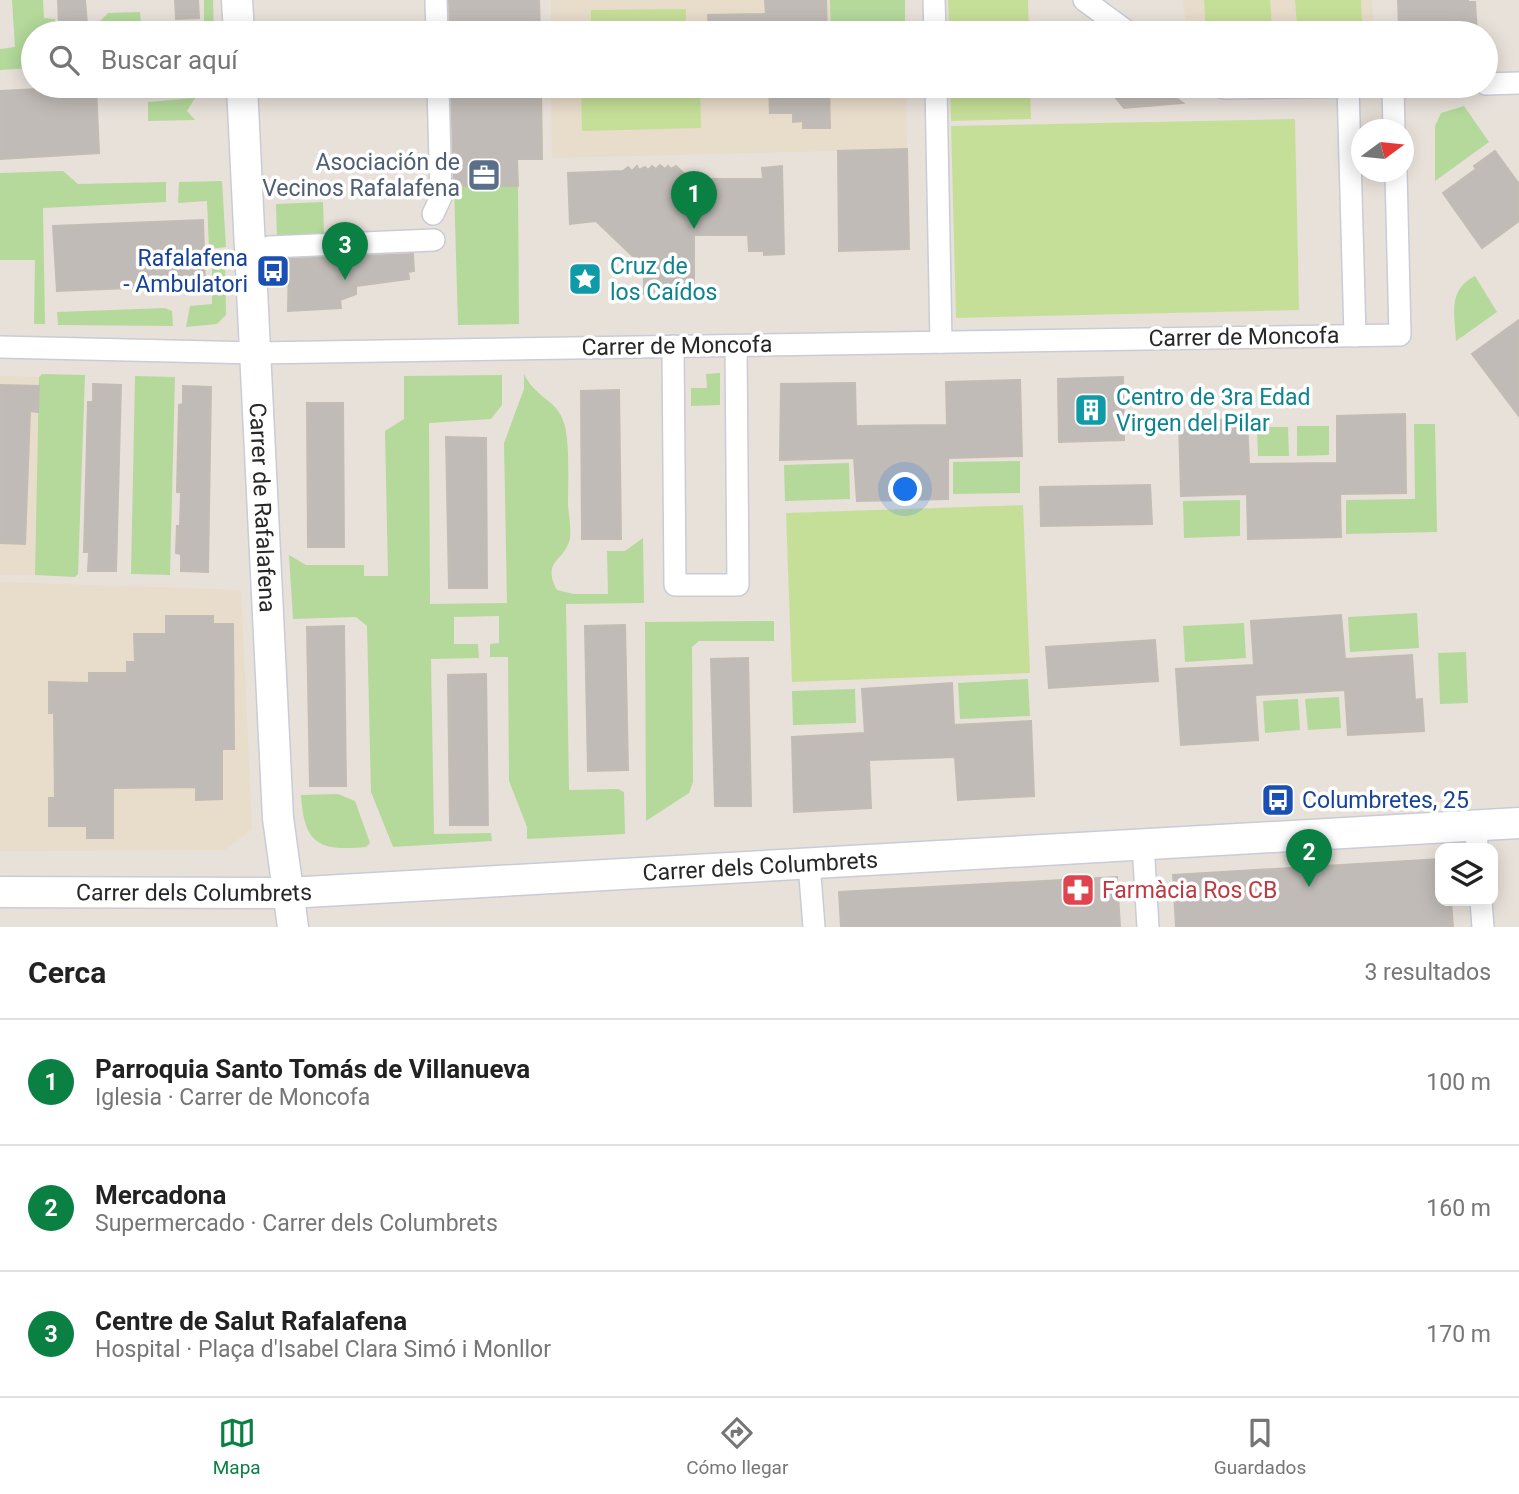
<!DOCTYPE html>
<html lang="es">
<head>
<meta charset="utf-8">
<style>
  body { margin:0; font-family:Roboto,sans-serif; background:#f6f6f6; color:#222 }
  .controls { position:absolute; right:21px; bottom:21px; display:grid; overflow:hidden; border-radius:14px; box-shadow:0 4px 18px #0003 }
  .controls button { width:63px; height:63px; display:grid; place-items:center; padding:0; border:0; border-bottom:2px solid #e0e0e0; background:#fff; color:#222; font:35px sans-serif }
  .compass { position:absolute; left:1351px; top:119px; width:63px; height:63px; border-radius:50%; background:#fff; box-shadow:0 4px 18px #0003; rotate:75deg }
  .you { position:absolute; left:906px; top:490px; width:24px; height:24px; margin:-18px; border:5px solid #fff; border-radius:50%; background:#1a73e8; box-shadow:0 0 0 10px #1a73e833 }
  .badge { display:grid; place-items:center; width:46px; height:46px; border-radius:50%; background:#0b8043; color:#fff; font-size:23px; font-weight:700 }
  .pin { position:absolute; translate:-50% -58px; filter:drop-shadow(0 2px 4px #0008) }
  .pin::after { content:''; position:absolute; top:37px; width:24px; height:21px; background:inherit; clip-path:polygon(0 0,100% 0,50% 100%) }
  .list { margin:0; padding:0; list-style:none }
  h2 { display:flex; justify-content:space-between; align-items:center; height:91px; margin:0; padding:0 28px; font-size:30px }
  h2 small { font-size:23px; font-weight:400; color:#767676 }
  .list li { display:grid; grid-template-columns:46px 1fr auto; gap:21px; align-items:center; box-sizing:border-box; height:126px; padding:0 28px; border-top:2px solid #e0e0e0 }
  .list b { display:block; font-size:26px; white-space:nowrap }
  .list p { margin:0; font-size:23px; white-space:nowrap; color:#767676 }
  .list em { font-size:23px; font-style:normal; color:#767676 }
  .icon { flex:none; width:38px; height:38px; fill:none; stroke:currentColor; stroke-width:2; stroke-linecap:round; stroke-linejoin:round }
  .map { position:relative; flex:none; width:1519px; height:927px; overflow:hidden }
  .search { position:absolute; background:#fff; box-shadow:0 4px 18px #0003; left:21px; right:21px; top:21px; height:77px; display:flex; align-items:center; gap:18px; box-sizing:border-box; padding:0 24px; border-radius:38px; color:#767676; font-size:26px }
  .sheet { height:469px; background:#fff }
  nav { display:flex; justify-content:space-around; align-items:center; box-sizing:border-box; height:98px; border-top:2px solid #e0e0e0; background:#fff; font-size:19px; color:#767676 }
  nav a { display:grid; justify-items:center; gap:4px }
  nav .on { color:#0b8043 }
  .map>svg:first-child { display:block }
</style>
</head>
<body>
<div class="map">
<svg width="1519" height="927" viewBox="0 0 1519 927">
  <rect width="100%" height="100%" fill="#e8e1da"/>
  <!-- education -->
  <g fill="#e8dcca">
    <rect x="551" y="0" width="354" height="33"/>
    <path d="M1183,0H1372L1374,33H1187Z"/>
    <path d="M551,86H906L907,149L552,158Z"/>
    <path d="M0,376L39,377L35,575H0Z"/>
    <path d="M0,582L241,590L252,829L224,850L0,851Z"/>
  </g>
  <!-- green -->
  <g fill="#b4d99b">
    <path d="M12,0H43L44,18L55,19L57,29L94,27L108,13L140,12L142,33H33V68L0,70V49L15,47Z"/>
    <path d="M204,0H213L214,33H169V29L173,25L204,24Z"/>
    <path d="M830,0H905V33H831Z"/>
    <path d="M195,98L187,111L195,120L148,121V102Z"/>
    <path d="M1464,106L1489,142L1435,181V126L1441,113Z"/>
    <path d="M63,171L78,184L166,182V202L43,208L45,324H34L35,260H0V173Z"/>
    <path d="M222,181L226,247L209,249L207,201L178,203L179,182Z"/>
    <path d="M454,186H518L519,324L458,325Z"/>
    <path d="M323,202L324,237L277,238L276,204Z"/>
    <path d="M225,257L226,315L217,324L186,327L190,306L212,304V259Z"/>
    <path d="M1475,276L1497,312L1456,341C1455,314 1447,290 1475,276Z"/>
    <path d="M165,308L172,311L173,326L58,325L57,312Z"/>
    <path d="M720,373V405L691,406V388H707L706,374Z"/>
    <path d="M42,374L85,375L78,574L75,577L35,575L39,377Z"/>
    <path d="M524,374C536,399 557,399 564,423C570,441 568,484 568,505C569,515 571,528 570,538C565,562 541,560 557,590L574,594H608L607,551H625L643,538L644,603L566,604L569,790L618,789L624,792L625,834L527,839V827L509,781L508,657H490V644L499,643V616L454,617V644H478L479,658L431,659L434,834L491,833L492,841L393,847L371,792L367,626L356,617L293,619L289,555L306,565H364V576H388L385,431L404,419V376L502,375V405L491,419L429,423L430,604L507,603L504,443L524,389Z"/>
    <path d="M135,376L175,377L170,575L131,574Z"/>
    <path d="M1414,424H1435L1437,532L1346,534V500L1415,499Z"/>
    <path d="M1297,426H1329V455L1297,456Z"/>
    <path d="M1257,427H1288L1289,456H1258Z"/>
    <path d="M1020,461V493L953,494V462Z"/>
    <path d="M849,463L850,499L785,501L784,465Z"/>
    <path d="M1240,500V536L1184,538L1183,501Z"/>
    <path d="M1417,613L1419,648L1350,652L1348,617Z"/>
    <path d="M774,621V641H699L692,647L693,782L689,793L646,821L645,622Z"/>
    <path d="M1244,623L1246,658L1185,662L1183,626Z"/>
    <path d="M1466,652L1468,703L1440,704L1438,653Z"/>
    <path d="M1028,679L1030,716L960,719L958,683Z"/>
    <path d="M855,689L856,723L793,725L792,691Z"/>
    <path d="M1339,697L1341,728L1308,730L1305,699Z"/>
    <path d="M1298,699L1300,730L1265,733L1263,701Z"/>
    <path d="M338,794L355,801L370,843L366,847C319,851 304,845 301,795Z"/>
  </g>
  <!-- pitch -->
  <g fill="#c6df98">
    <path d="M948,0H1028L1029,33H949Z"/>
    <path d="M1204,0H1270L1272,29L1206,33Z"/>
    <path d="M1295,0H1361L1362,21L1297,25Z"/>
    <path d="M686,9V33H591V10Z"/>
    <path d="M581,86H700L701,128L582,131Z"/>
    <path d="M950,86H1030L1031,119L951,121Z"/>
    <path d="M1295,119L1299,310L956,318L951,126Z"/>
    <path d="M1023,505L1030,673L792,682L786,513Z"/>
  </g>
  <!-- building -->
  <g fill="#c0bbb6" stroke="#c3bcb4" stroke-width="2">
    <path d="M58,0H85L87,24L59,26Z"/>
    <path d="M175,0H198L199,18L176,19Z"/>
    <path d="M449,0H539L540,33H450Z"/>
    <path d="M765,0H826L827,33H709L708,15L766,14Z"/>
    <path d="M1398,0H1468V2H1475L1477,33H1446L1445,26L1399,29Z"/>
    <path d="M96,86L99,153L0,159V91Z"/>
    <path d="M451,86H541L542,159H517L518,186H454Z"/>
    <path d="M769,86H829L830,128H803V121L793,122V113H770Z"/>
    <path d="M1106,86H1160L1183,103L1124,108Z"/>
    <path d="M907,149L909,249L839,251L838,151Z"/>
    <path d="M1495,151L1519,184V221L1482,248L1443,193L1476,169L1474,166Z"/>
    <path d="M660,165L665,169L668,166L671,169L676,166L690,179H763L762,168L782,166L784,254L764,255V251H749L748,235H694V293L644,294V267L596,221L570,224L568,173L623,171L628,167L632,171L637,166L639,170L645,167L648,170L652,166L656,169Z"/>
    <path d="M203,220L205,285L57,291L53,226Z"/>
    <path d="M413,254L414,271L408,272L409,279L356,286V294L340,300L341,308L288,311L289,259Z"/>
    <path d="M1519,320V416L1472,354Z"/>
    <path d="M1123,377L1124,440L1059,442L1058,379Z"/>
    <path d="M1020,380L1022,456L948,458V499L857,501L854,458L780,460L781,384L855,383L856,426L947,425L946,382Z"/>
    <path d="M93,384L121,385L116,571H88L89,552H84L88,402H93Z"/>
    <path d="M0,385L39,386L38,412L30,411L25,544L0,543Z"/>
    <path d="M183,386L211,387L208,572L181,571V554L176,553L177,526H180L181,492H177L179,405L183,404Z"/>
    <path d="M619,390L621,539H582L581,391Z"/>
    <path d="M307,403H343L344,547H308Z"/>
    <path d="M1405,414L1406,493L1340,494L1341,537L1248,539L1247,494L1181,496L1179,421L1247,419L1249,464L1337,463V416Z"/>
    <path d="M446,437L486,438L487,588H449Z"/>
    <path d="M1150,485L1152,524L1041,526L1040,487Z"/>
    <path d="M1341,615L1345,659L1412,655L1415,700L1422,699L1424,731L1348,735L1345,690L1255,695L1258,740L1181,745L1176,669L1254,665L1251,621Z"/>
    <path d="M166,616H213V624H233L234,749H222V799L196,800V787L113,788V838H87V826H49V798H55L54,713H49V682L89,683V673H127V662H135L134,634H166Z"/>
    <path d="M625,625L628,770L588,771L585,626Z"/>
    <path d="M344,626L346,786H310L307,627Z"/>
    <path d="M1155,640L1158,681L1049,688L1046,647Z"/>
    <path d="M748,658L751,806H715L711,659Z"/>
    <path d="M486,674L488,825H450L448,675Z"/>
    <path d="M952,683L954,725L1031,721L1034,796L958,800L955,757L869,760L871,808L794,812L792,737L865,733L862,689Z"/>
    <path d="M1440,859V901H1451L1453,927H1176L1173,875Z"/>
    <path d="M1117,877L1120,927H841L839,892Z"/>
  </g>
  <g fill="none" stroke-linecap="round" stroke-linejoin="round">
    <defs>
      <g id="street">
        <path d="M436,0L437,33"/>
        <path d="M934,0L935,33"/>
        <path d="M1084,0L1129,33"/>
        <path d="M1486,84L1519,83"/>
        <path d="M936,86L941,342"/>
        <path d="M1217,86L1224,88L1350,86"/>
        <path d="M1348,86L1355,336"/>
        <path d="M1393,86L1394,130"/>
        <path d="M433,214L441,197L438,86"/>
        <path d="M269,247L434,240"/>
        <path d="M673,346L675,585H738L736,346"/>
        <path d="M0,347L256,353L1400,335L1396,172"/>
        <path d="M1476,825L1477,848"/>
        <path d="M1143,844L1148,927"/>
        <path d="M809,863L814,927"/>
        <path d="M1481,901L1483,927"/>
      </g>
      <g id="secondary">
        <path d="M237,0L239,33"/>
        <path id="s1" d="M242,86L278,818L293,927"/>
        <path id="s2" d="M0,892L288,893L1519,823"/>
      </g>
    </defs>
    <!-- street casing -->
    <use href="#street" stroke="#c8ccd7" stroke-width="24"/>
    <!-- secondary casing -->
    <use href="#secondary" stroke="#c8ccd7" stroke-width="33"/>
    <!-- street -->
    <use href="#street" stroke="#fff" stroke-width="21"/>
    <!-- secondary -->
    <use href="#secondary" stroke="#fff" stroke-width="30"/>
  </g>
  <!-- icons -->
  <defs>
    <symbol id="office-square" viewBox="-11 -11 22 22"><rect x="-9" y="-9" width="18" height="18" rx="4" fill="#5c6f8a" stroke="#fff"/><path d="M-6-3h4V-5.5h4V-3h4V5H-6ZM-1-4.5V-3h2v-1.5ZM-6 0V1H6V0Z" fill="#fff"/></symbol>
    <symbol id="bus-square" viewBox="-11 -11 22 22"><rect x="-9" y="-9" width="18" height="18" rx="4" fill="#1a4fb4" stroke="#fff"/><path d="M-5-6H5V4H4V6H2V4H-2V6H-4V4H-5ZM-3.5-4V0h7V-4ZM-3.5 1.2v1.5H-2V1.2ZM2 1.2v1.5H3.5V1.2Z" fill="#fff"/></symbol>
    <symbol id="sight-square" viewBox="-11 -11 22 22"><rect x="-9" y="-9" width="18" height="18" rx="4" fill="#0f9aa8" stroke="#fff"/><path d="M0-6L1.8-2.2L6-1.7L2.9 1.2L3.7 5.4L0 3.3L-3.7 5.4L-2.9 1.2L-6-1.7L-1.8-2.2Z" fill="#fff"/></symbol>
    <symbol id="building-square" viewBox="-11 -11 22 22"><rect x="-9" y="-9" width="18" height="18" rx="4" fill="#0f9aa8" stroke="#fff"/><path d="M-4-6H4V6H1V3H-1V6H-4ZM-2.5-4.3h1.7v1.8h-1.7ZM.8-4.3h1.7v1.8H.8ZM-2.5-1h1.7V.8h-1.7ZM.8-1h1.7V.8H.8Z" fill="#fff"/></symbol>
    <symbol id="pharmacy-square" viewBox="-11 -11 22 22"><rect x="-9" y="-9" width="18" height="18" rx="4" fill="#e0444e" stroke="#fff"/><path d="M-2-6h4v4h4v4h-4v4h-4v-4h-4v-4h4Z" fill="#fff"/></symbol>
  </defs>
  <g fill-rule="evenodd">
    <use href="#office-square" x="465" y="156" width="38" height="38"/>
    <use href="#bus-square" x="254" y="252" width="38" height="38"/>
    <use href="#sight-square" x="566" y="260" width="38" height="38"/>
    <use href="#building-square" x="1072" y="391" width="38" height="38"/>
    <use href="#bus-square" x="1259" y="781" width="38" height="38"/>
    <use href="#pharmacy-square" x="1059" y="871" width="38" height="38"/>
  </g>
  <g text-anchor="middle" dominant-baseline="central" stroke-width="7" stroke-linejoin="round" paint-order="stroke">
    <!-- service labels -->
    <g font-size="23" fill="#4e5e75" stroke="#fff" text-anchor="end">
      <text x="460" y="162">Asociación de<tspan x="460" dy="26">Vecinos Rafalafena</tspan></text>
    </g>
    <!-- transit labels -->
    <g font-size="23" fill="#164399" stroke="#fff" text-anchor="end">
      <text x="248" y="258">Rafalafena<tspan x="248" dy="26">- Ambulatori</tspan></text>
      <text x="1302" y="800" text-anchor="start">Columbretes, 25</text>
    </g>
    <!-- culture labels -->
    <g font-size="23" fill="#0d838f" stroke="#fff" text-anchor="start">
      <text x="610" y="266">Cruz de<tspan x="610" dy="26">los Caídos</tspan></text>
      <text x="1116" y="397">Centro de 3ra Edad<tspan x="1116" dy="26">Virgen del Pilar</tspan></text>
    </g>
    <!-- street labels -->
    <g font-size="23" fill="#272727" stroke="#fff">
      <text transform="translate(1244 337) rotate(-1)">Carrer de Moncofa</text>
      <text transform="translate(677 346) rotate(-1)">Carrer de Moncofa</text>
      <text stroke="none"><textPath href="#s1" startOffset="422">Carrer de Rafalafena</textPath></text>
      <text stroke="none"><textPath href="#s2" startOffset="761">Carrer dels Columbrets</textPath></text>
      <text stroke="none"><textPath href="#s2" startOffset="194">Carrer dels Columbrets</textPath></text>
    </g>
    <!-- health labels -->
    <g font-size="23" fill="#be3a42" stroke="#fff" text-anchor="start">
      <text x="1102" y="890">Farmàcia Ros CB</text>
    </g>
  </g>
</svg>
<div class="controls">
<button><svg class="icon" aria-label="layers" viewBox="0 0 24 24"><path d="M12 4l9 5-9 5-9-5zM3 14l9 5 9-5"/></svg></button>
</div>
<svg class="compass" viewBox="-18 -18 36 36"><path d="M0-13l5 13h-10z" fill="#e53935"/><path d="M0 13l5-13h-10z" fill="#767676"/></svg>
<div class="you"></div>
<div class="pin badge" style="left:694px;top:229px">1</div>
<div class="pin badge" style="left:1309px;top:887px">2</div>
<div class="pin badge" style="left:345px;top:280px">3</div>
<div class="search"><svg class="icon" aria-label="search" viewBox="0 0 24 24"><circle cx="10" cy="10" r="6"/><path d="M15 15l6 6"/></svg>Buscar aquí</div>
</div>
<section class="sheet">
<h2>Cerca<small>3 resultados</small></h2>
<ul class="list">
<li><span class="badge">1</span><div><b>Parroquia Santo Tomás de Villanueva</b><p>Iglesia · Carrer de Moncofa</p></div><em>100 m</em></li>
<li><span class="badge">2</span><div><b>Mercadona</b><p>Supermercado · Carrer dels Columbrets</p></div><em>160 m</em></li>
<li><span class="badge">3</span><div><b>Centre de Salut Rafalafena</b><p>Hospital · Plaça d'Isabel Clara Simó i Monllor</p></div><em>170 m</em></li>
</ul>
</section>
<nav>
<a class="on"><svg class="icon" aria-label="map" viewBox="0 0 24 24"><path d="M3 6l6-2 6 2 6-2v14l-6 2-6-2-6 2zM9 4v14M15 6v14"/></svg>Mapa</a>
<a><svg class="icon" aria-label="directions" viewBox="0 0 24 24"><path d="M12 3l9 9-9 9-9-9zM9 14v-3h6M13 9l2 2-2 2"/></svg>Cómo llegar</a>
<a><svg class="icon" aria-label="saved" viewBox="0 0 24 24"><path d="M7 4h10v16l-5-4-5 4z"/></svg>Guardados</a>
</nav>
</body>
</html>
